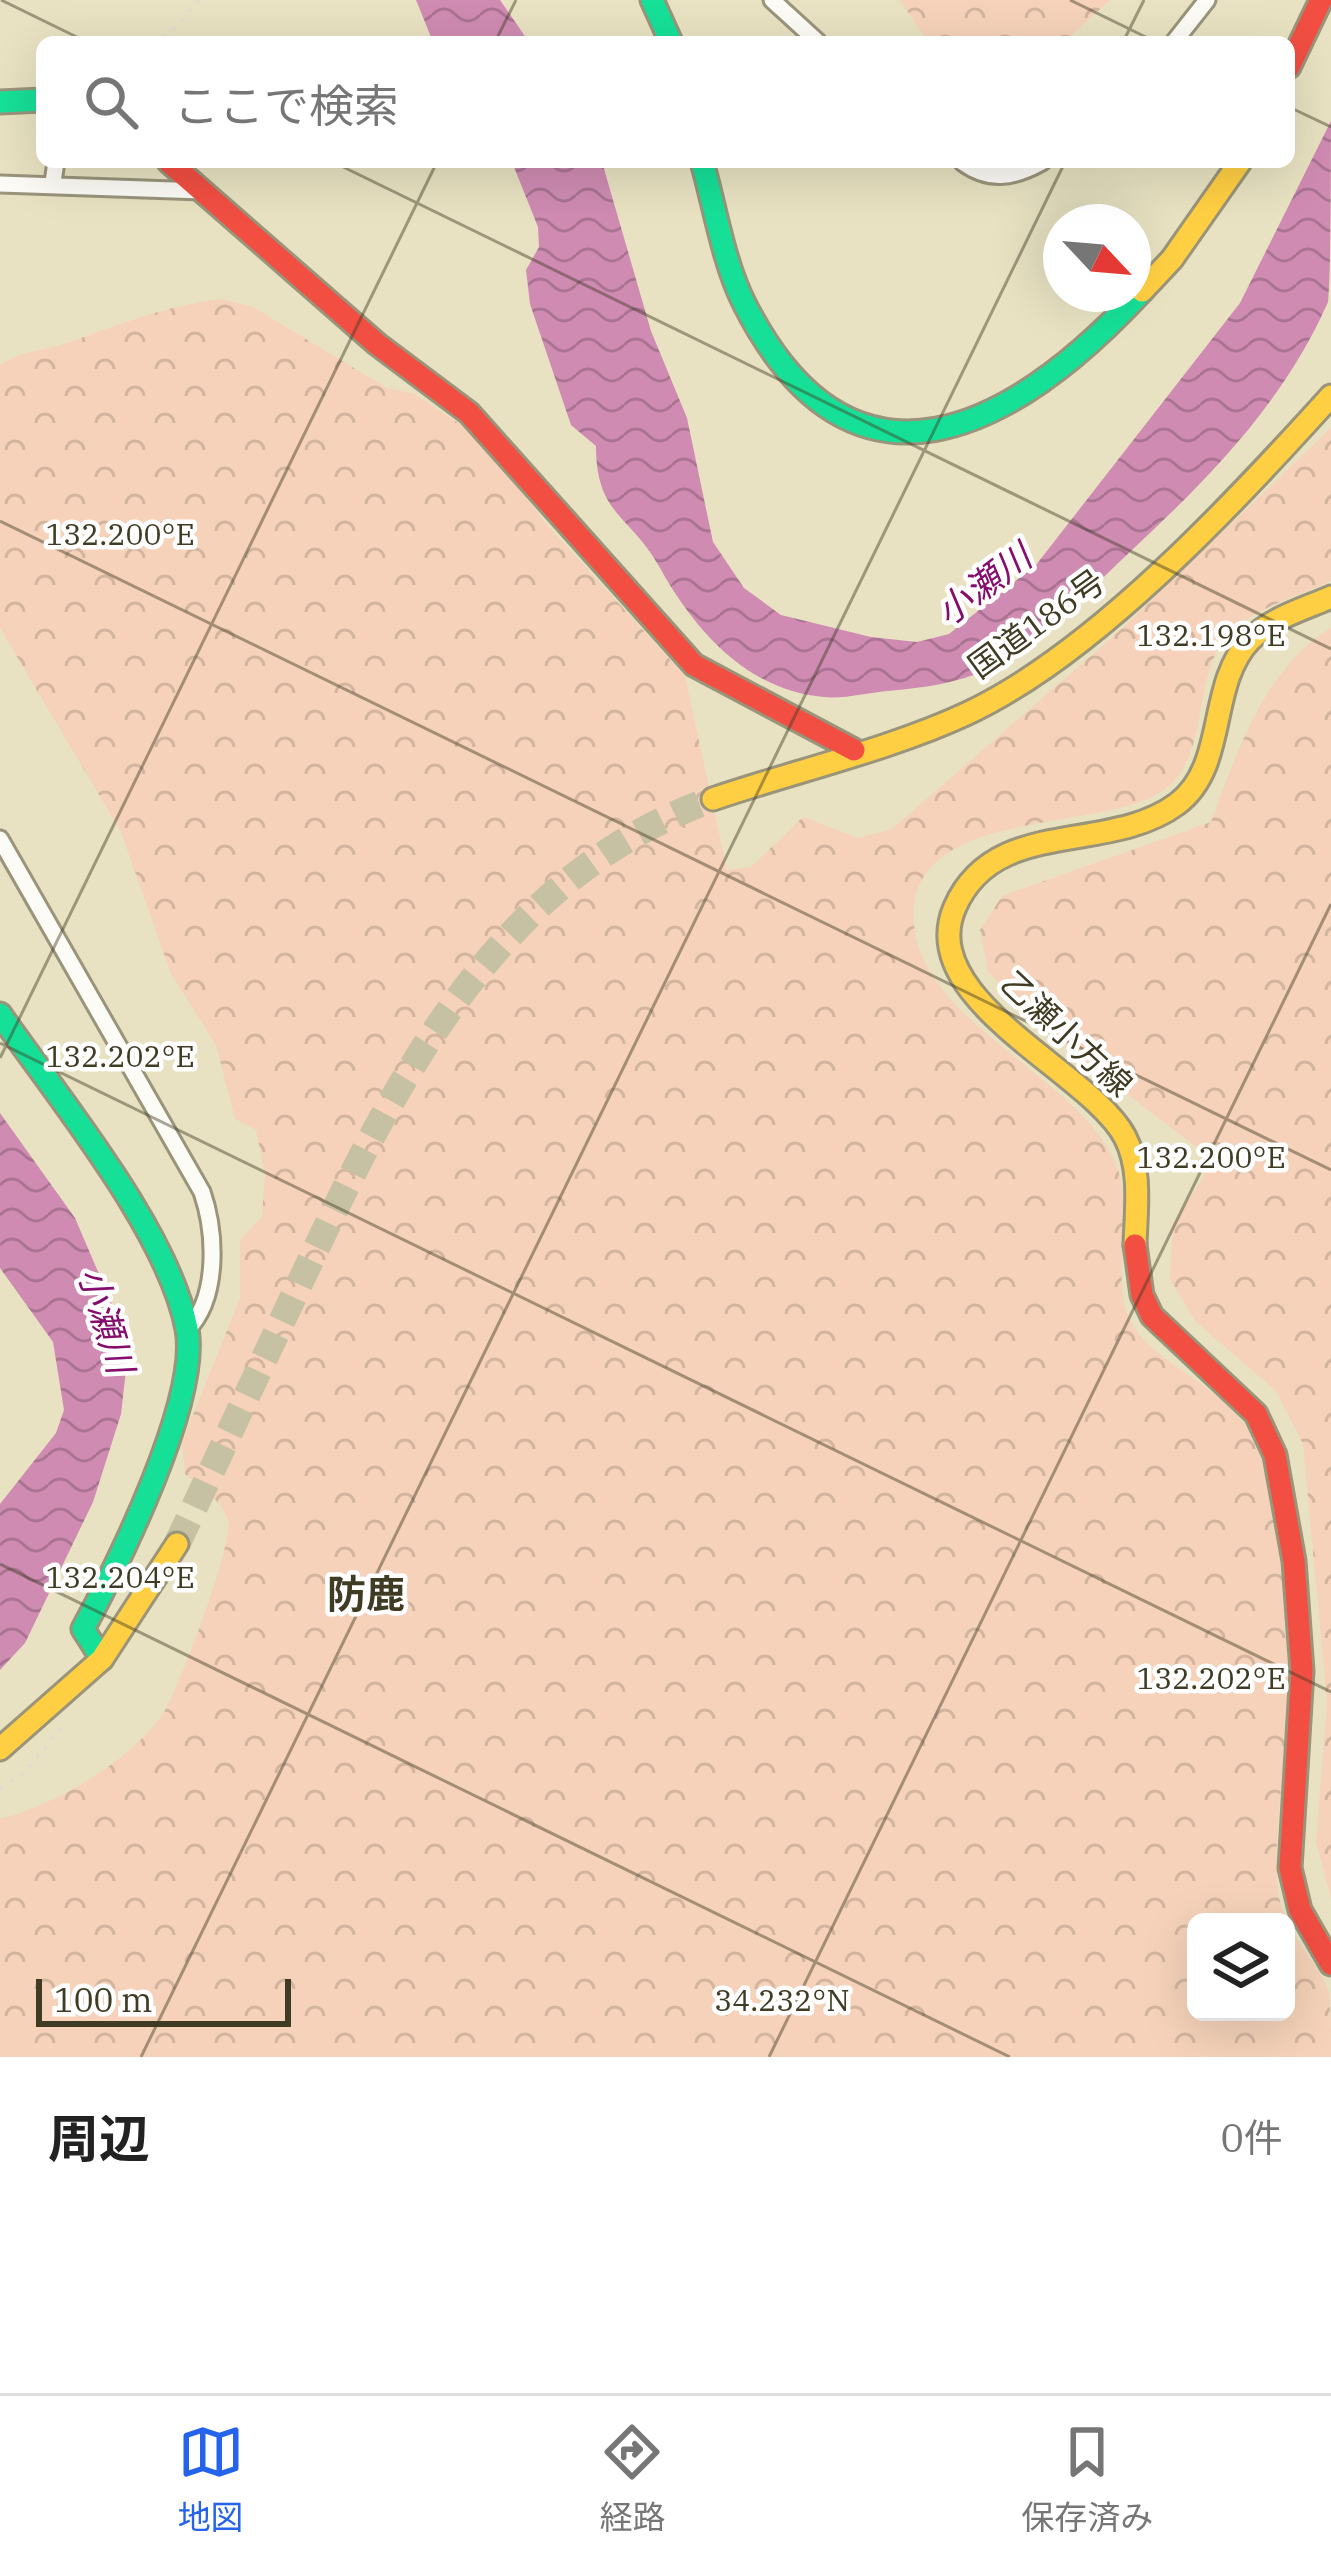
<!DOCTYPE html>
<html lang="ja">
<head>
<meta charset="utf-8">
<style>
  body { margin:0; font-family:"IBM Plex Serif","Noto Sans JP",serif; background:#f6f6f6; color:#222 }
  .controls { position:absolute; right:36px; bottom:36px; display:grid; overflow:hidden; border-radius:18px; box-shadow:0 12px 48px #0002 }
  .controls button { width:108px; height:108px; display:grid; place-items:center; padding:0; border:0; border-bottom:3px solid #e0e0e0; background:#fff; color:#222; font:60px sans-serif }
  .compass { position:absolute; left:1043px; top:204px; width:108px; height:108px; border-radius:50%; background:#fff; box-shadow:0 12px 48px #0002; rotate:116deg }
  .scale { position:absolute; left:36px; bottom:30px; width:255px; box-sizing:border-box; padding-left:12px; border:6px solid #403c24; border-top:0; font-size:33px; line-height:42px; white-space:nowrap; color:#403c24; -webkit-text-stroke:9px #fff; paint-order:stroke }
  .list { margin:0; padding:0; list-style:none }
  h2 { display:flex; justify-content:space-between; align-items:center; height:156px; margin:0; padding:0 48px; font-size:51px }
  h2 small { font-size:39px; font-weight:400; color:#767676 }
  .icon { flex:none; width:66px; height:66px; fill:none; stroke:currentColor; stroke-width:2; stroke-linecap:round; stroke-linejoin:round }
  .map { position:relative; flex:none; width:1331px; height:2057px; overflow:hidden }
  .search { position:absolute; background:#fff; box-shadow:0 12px 48px #0002; left:36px; right:36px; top:36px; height:132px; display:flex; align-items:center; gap:30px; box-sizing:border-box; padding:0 42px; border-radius:18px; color:#767676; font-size:45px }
  .sheet { height:336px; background:#fff }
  nav { display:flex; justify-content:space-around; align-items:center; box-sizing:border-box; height:168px; border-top:3px solid #e0e0e0; background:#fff; font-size:33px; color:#767676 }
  nav a { display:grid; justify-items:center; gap:6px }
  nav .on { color:#2563eb }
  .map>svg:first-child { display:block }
</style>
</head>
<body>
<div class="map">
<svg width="1331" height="2057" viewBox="0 0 1331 2057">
  <defs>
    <pattern id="forest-crowns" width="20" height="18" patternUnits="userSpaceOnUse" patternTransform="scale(3)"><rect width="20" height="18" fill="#f5d2b9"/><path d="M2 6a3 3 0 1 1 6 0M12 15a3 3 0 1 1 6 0" fill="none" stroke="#d3b59f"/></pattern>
    <pattern id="water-waves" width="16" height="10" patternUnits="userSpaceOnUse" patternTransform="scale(3)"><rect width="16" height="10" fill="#cf8bb2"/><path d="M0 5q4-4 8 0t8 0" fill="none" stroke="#a97391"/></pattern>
  </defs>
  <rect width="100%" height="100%" fill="#e8e2c2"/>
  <!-- forest -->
  <g fill="url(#forest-crowns)" fill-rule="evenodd">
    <path d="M900,0H1110L1064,42H928Z"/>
    <path d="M222,299L253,307L387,388L415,394L464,427L498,461L549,527L685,676L727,870L751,867L803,817L858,838L892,829L1116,634L1331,428V581C1301,595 1263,606 1237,626C1186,666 1217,758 1159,793C1093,833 905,807 914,923C921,1021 1071,1073 1113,1157C1136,1203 1114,1258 1125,1307C1139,1362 1228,1383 1254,1440C1285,1509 1291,1655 1286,1731C1283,1785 1273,1835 1278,1891C1283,1930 1314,1957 1329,1991C1331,2009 1331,2038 1331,2057H0V1819C57,1804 124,1765 161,1717C176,1698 235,1540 228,1520C221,1499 201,1487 185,1474L182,1442L240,1298V1240L262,1217L265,1175L256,1130L235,1119L216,1045L171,974L121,832L0,628V365C23,350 45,351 70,342C122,324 167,305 222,299ZM1196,1922H1286V2012H1196Z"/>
    <path d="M1331,628V1898L1316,1842L1327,1702L1303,1444L1276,1391L1196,1322L1170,1280L1173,1224L1204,1176L1198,1148L1074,1054L988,972L980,930L1002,896L1211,822C1236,754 1265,667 1331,628Z"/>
  </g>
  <!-- water -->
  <g fill="url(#water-waves)">
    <path d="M416,0H500L529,42H433Z"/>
    <path d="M1331,121C1331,159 1331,274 1328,302C1284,402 1210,477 1132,550C1092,587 1055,628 1008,658C970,682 931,687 887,691C867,693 844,699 824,697C748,691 695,631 660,568C631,515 596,516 596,446L571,425L530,304L526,270L539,247L538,227L512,162H602L651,331L687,418L713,542L744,588L781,615L871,637L917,642L949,634L1036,565L1240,303Z"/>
    <path d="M0,1113L75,1218L129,1344L121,1414L93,1502L25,1643L0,1670V1504L56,1433L64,1410L53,1342L0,1268Z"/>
  </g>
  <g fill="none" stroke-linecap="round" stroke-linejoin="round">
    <!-- highway-tunnel -->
    <path stroke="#c6c1a2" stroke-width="27" stroke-dasharray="27 14" stroke-linecap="butt" d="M177,1544C220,1453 263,1361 306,1270C396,1078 500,875 713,799"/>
    <defs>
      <g id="street">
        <path d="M772,0L818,42"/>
        <path d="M1174,42L1207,0"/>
        <path d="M962,162C989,182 1013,178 1042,162"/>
        <path d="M53,182L56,162"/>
        <path d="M0,184L202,191"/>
        <path d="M0,839L202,1192C216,1233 219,1298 187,1330"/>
      </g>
      <g id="fast">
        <path d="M652,0L671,42"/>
        <path d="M0,102L42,100"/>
        <path d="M702,162C715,207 723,261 744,303C852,518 1014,429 1142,291"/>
        <path d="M0,1014C58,1098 168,1230 187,1329C200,1400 118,1564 83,1629L102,1659"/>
      </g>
      <g id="slow">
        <path d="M1142,291L1172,259L1240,162"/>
        <path d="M713,799C792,772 891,749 966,714C1095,654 1235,502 1331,396"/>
        <path d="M1135,1245C1136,1210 1142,1170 1125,1137C1090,1071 914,1000 955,907C995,816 1108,855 1177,804C1228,766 1207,685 1250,640C1271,618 1304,609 1331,597"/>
        <path d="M0,1749L102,1659L177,1544"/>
      </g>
      <g id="jam">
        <path d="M1289,67L1321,0"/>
        <path d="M169,162L377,344L469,413L694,665L854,750"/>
        <path d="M1135,1245L1142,1295L1152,1316L1256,1414L1275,1455L1294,1561L1302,1671L1290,1868L1300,1910L1331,1964"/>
      </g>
    </defs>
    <!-- street casing -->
    <use href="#street" stroke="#99947a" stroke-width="21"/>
    <!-- fast casing -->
    <use href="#fast" stroke="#99947a" stroke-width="27"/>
    <!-- slow casing -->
    <use href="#slow" stroke="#99947a" stroke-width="27"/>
    <!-- jam casing -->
    <use href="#jam" stroke="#99947a" stroke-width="27"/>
    <!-- path -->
    <g stroke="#dedbd1" stroke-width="3" stroke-dasharray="3 9" stroke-linecap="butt">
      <path d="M140,42L168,35L199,0"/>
      <path d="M0,1788L25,1772L66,1722"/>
    </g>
    <!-- street -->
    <use href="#street" stroke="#fcfbf6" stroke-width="15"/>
    <!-- fast -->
    <use href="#fast" stroke="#16e098" stroke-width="21"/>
    <!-- slow -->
    <use href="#slow" stroke="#ffcf43" stroke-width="21"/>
    <!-- jam -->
    <use href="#jam" stroke="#f24e42" stroke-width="21"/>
  </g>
  <!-- ticks -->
  <path fill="none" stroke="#403c24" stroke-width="3" stroke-opacity="0.45" d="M1,0L87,42M1070,0L1156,42M495,42L516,0M1123,42L1144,0M1289,107L1331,127M333,162L1331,649M0,521L1331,1170M0,1043L1331,1692M0,1058L437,162M0,1564L1010,2057M141,2057L1065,162M769,2057L1331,904"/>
  <g text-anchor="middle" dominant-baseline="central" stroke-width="9" stroke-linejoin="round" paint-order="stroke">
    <!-- street labels -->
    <g font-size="33" fill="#403c24" stroke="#fff">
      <text transform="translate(1036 623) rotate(-36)">国道186号</text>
      <text transform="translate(1067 1033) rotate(43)">乙瀬小方線</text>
    </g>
    <!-- water labels -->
    <g font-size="36" font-style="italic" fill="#840d6d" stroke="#fff">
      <text transform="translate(983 584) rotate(-37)">小瀬川</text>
      <text transform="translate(107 1320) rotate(73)">小瀬川</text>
    </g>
    <!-- quarter labels -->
    <g font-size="39" font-weight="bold" fill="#403c24" stroke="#fff">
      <text x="366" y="1593">防鹿</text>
    </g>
  </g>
  <g font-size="30" text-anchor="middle" fill="#403c24" stroke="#fff" stroke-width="9" stroke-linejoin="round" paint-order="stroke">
    <text x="120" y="545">132.200°E</text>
    <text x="1211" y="646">132.198°E</text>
    <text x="120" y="1067">132.202°E</text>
    <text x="1211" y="1168">132.200°E</text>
    <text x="120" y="1588">132.204°E</text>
    <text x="1211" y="1689">132.202°E</text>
    <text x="782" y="2011">34.232°N</text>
  </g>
</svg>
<div class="controls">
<button><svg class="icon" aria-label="layers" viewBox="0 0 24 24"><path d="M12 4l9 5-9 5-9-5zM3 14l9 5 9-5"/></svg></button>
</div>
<svg class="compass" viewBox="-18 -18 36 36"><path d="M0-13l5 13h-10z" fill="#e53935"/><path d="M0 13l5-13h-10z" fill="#767676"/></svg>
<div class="scale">100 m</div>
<div class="search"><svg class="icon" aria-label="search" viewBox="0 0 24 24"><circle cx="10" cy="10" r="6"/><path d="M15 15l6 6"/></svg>ここで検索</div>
</div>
<section class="sheet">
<h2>周辺<small>0件</small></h2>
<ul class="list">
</ul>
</section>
<nav>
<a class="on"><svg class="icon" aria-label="map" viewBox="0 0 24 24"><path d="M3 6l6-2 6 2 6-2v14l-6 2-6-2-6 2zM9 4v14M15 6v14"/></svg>地図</a>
<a><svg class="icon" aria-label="directions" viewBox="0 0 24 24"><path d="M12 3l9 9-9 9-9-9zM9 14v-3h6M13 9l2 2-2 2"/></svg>経路</a>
<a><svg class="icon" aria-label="saved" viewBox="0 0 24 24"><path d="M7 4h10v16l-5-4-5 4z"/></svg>保存済み</a>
</nav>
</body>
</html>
